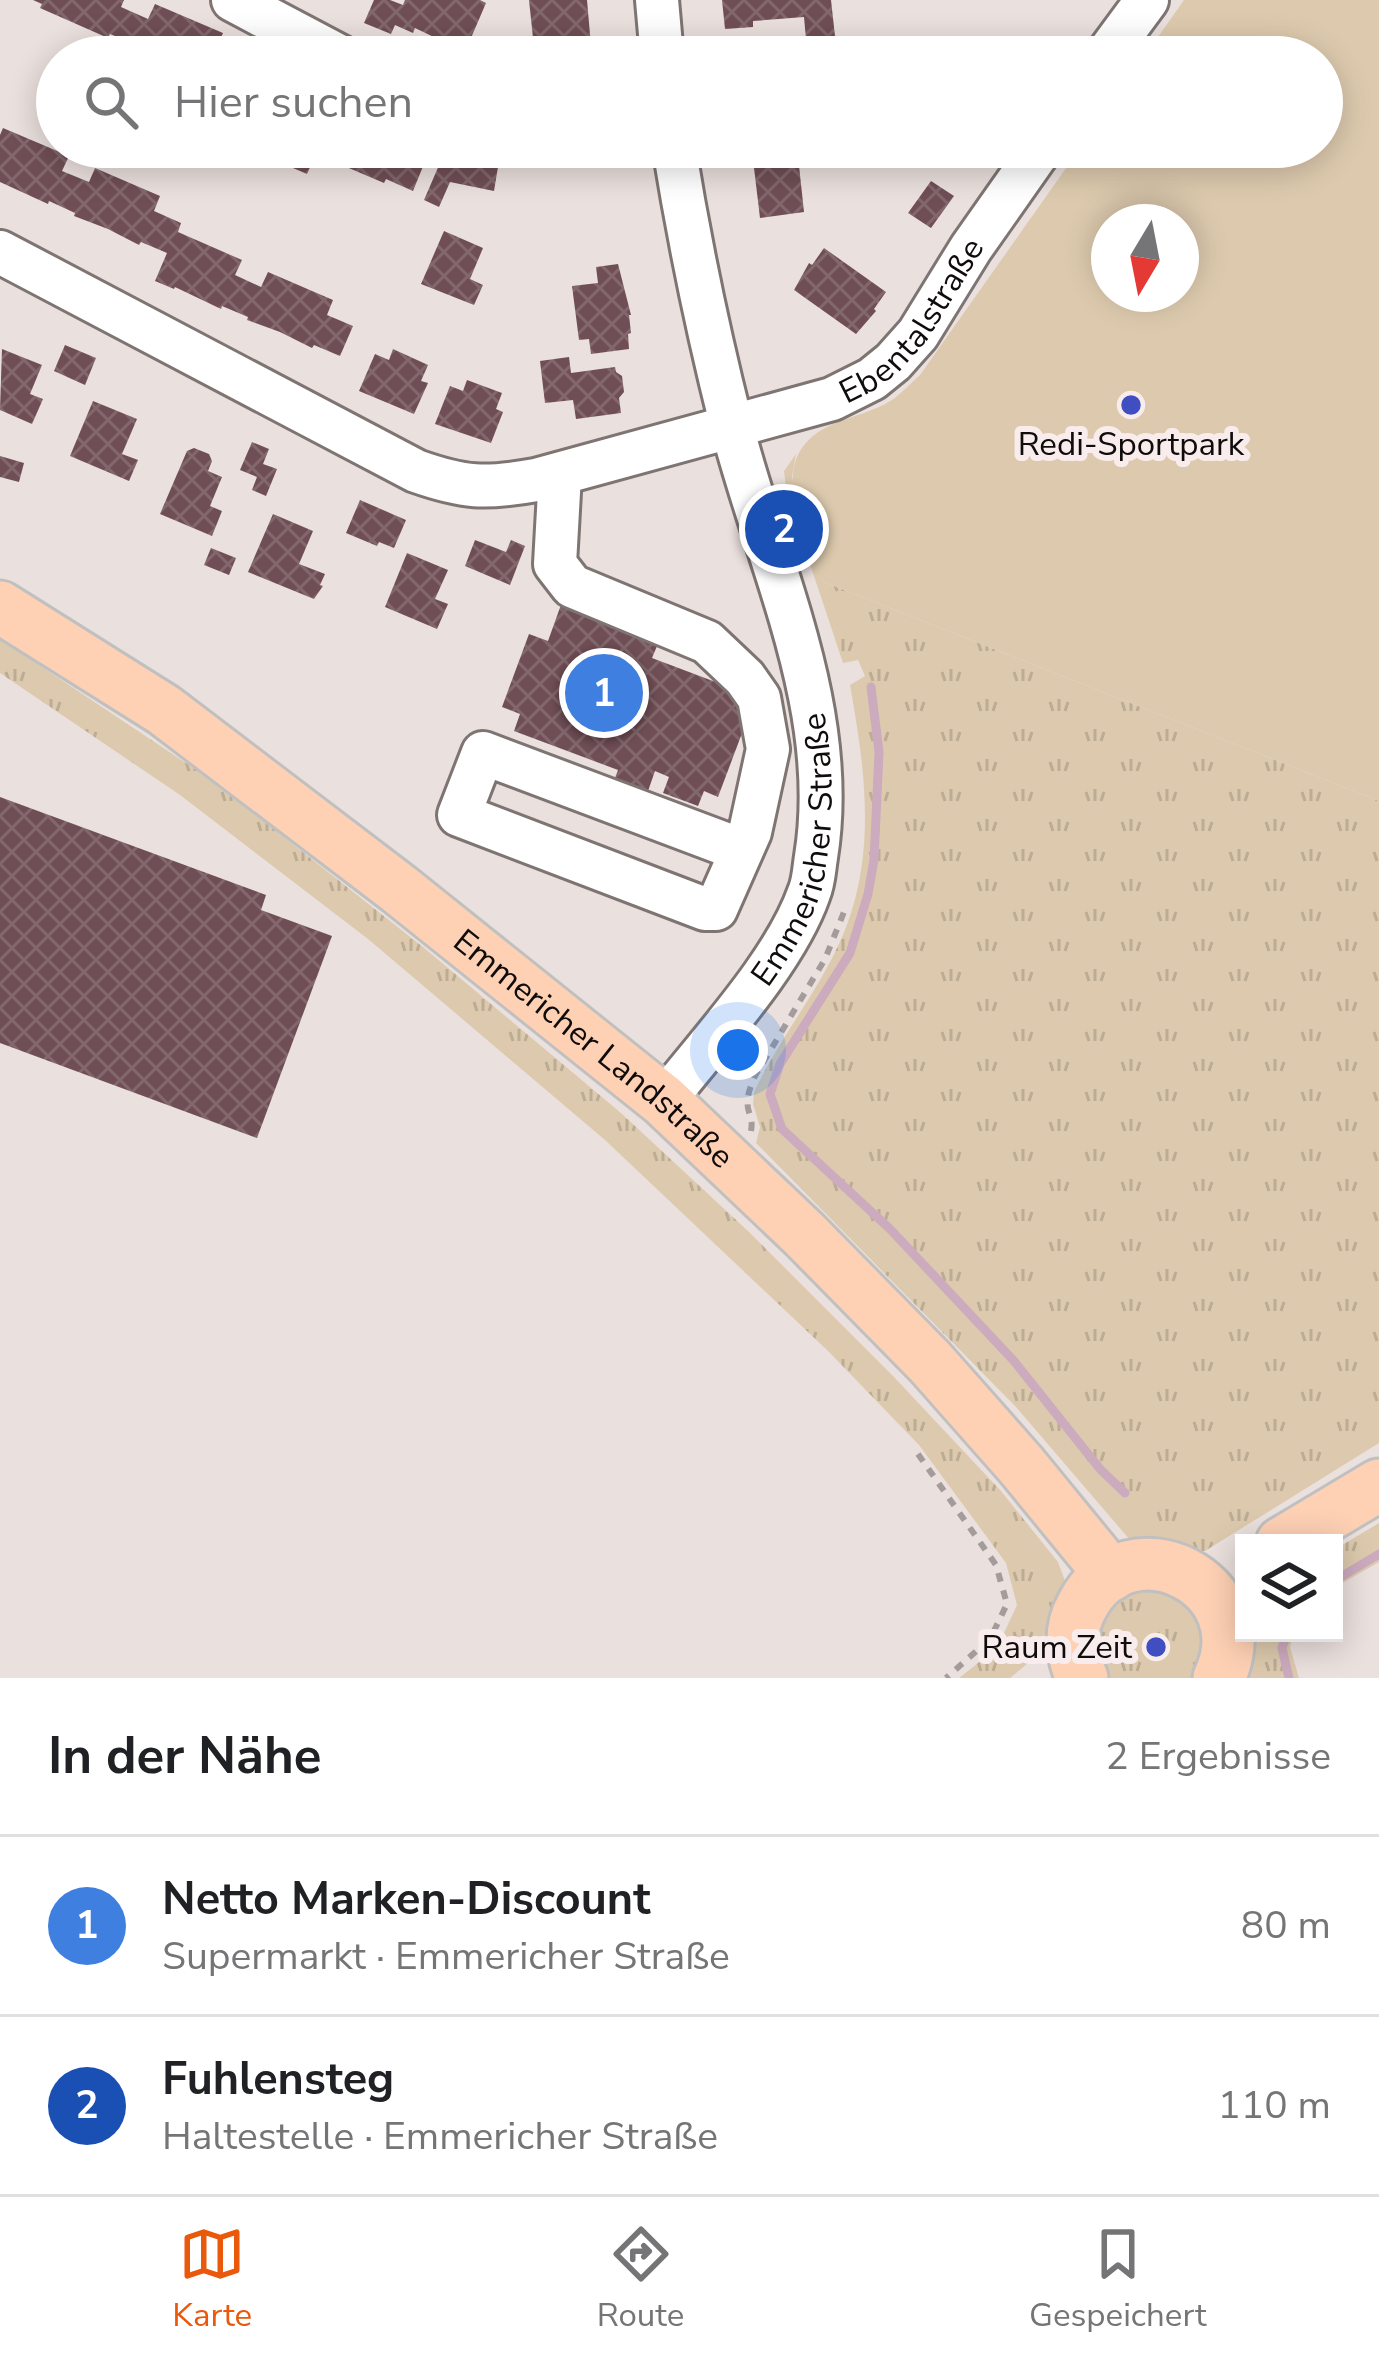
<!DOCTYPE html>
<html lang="de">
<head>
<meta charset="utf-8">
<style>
  body { margin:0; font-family:"Nunito Sans",sans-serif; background:#f6f6f6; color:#202124 }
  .controls { position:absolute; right:36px; bottom:36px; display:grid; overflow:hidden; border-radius:0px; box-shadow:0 6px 30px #0003 }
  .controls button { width:108px; height:108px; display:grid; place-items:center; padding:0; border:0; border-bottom:3px solid #e0e0e0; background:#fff; color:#202124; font:60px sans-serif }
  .compass { position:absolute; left:1091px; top:204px; width:108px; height:108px; border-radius:50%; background:#fff; box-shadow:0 6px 30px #0003; rotate:190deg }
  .you { position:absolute; left:738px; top:1050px; width:42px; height:42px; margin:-30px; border:9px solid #fff; border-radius:50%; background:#1a73e8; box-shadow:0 0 0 18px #1a73e833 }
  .badge { display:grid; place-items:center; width:78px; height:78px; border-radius:50%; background:#ea580c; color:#fff; font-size:39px; font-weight:700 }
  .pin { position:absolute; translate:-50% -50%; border:6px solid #fff; box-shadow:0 3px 12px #0006 }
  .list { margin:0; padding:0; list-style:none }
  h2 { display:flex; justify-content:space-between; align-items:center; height:156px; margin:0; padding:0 48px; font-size:51px }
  h2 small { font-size:39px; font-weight:400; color:#757577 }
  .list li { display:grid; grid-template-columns:78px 1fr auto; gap:36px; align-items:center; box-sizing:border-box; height:180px; padding:0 48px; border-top:3px solid #e0e0e0 }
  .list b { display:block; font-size:45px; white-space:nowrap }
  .list p { margin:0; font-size:39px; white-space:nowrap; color:#757577 }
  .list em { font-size:39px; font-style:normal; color:#757577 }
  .icon { flex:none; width:66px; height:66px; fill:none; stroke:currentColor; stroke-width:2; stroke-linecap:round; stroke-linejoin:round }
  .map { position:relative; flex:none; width:1379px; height:1678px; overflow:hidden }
  .search { position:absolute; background:#fff; box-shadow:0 6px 30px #0003; left:36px; right:36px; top:36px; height:132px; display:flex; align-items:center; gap:30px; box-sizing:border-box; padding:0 42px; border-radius:66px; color:#757577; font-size:45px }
  .sheet { height:516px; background:#fff }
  nav { display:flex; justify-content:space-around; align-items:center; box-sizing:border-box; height:168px; border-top:3px solid #e0e0e0; background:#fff; font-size:33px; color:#757577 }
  nav a { display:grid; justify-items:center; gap:6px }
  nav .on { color:#ea580c }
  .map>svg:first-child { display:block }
</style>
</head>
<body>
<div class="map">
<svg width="1379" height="1678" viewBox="0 0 1379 1678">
  <defs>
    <pattern id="grass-tufts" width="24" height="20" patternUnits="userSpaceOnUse" patternTransform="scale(3)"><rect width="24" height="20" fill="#ddcaae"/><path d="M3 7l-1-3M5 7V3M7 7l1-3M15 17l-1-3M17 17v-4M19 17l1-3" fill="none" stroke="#bcac94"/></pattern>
    <pattern id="building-cross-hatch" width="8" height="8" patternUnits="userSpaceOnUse" patternTransform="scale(3)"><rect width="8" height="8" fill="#704e55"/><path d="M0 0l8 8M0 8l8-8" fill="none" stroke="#82686d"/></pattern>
  </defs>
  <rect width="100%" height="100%" fill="#eae0de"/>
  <!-- grass -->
  <g fill="url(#grass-tufts)">
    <path d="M796,454L792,477L824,582L1379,801V1443L1205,1551L1188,1553L1130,1540L1016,1407L756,1143L760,1127L753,1104L754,1092C781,1034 826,983 848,922C876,844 864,764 850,685L865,676L858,660L843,663L787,495L784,471Z"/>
    <path d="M0,639L213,781L423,947L621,1113L749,1232L894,1377L1001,1491L1058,1562L1065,1581L1058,1626L1049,1646L1010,1678H959L997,1648L1017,1605L1006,1563L919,1445L828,1351L605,1140L368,939L180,795L0,673Z"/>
    <path d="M1379,1523V1562L1334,1588V1550Z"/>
    <path d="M1161,1583L1208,1623L1198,1678H1102L1090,1632L1115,1593Z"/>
    <path d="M1245,1633H1294L1290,1647L1299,1678H1246L1243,1667Z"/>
  </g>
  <!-- garden -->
  <path fill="#ddcaae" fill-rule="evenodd" d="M1184,0H1379V801L824,582C805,530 761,457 831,425C851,416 873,412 892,400C902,393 911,383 920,375L1081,147H1322V57H1144ZM1109,222H1181V294H1109Z"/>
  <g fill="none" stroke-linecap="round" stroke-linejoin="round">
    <!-- stream -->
    <g stroke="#ccabbe" stroke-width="9">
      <path d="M871,687L879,752L874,860L868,894L850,953L780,1064L770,1094L782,1129L890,1229L1014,1361L1100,1469L1125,1493"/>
      <path d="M1334,1581L1379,1554"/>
      <path d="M1287,1633L1282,1648L1289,1678"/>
    </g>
  </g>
  <!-- building -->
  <g fill="url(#building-cross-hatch)">
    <path d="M33,0H124L121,7L148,19L155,4L223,33L216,49L234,57H152L135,50L137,45L110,34L108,38L40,8L42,4Z"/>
    <path d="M374,0H390L403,5L405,0H480L486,3L465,52L415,28L413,33L395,25L391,34L364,23Z"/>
    <path d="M529,0H587L592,57H535Z"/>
    <path d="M722,0H831L835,36L806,39L804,17L753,21V27L725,29Z"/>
    <path d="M793,41L795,57H767L765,45Z"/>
    <path d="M3,128L69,156L62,171L89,182L95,168L160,196L154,211L181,223L178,232L242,260L235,275L261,287L268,272L333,300L327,315L353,326L340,356L314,345L312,348L280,332L247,320L248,317L222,306L221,309L175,287L174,289L155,281L167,253L141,242L139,245L108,229L74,216L75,213L49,201L48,204L0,182V135Z"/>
    <path d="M303,147H416L411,159L424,164L413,191L386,179L384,183L316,154L307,174L293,168Z"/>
    <path d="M545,147H628L629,152L546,160Z"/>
    <path d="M797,147L804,212L760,218L752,151Z"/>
    <path d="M446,149L463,157L499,161L494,191L450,182L439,207L424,200Z"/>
    <path d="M931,181L954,196L931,228L908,213Z"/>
    <path d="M444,231L483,248L470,279L483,285L474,305L421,284Z"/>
    <path d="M824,248L886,292L874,309L876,311L856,334L794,290L809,263L812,265Z"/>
    <path d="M618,264L631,315H629L631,333L628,334L629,349L591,354L589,339L579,340L572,286L598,283L596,267Z"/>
    <path d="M65,345L96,358L85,385L54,371Z"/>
    <path d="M2,349L42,365L30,394L43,399L32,424L0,410Z"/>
    <path d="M393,349L428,365L421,381L428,383L414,414L359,391L375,354L389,360Z"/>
    <path d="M569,357L571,373L615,367L616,372L622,376L624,392L619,398L621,413L576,419L573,400L545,403L540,361Z"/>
    <path d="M467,380L502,393L496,409L503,412L491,443L435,424L450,386L463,391Z"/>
    <path d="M93,401L137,419L122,454L138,460L129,481L70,456Z"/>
    <path d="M252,442L269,449L263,464L277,469L266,496L252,490L257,477L240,470Z"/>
    <path d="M194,448L209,454L212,461L208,471L222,477L210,506L222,511L212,536L160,514L187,451Z"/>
    <path d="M0,456L24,463L19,482L0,477Z"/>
    <path d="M360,500L406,520L394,548L379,542L377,546L346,533Z"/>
    <path d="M273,514L313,531L299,564L325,574L320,585L323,586L314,599L248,572Z"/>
    <path d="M475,540L506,552L511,540L525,546L510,585L465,566Z"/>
    <path d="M211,548L236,558L229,575L204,565Z"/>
    <path d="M407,553L448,570L435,599L448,604L437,629L385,607Z"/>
    <path d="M562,602L660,639L652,658L742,692L736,707L750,712L718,797L704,791L698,806L663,793L669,777L655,771L648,791L615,778L618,770L514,731L520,714L502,707L529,634L548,641Z"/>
    <path d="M0,797L266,895L261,910L332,936L257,1138L0,1043Z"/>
  </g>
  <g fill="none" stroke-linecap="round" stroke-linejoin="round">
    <defs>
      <g id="minor">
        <path d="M233,0L341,57"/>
        <path d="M657,0L662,57"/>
        <path d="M1105,57L1147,0"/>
        <path id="s1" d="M0,252L416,471C464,488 485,489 536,480L832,399L872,379L893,362L918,334L971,248L1042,147"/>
        <path d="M560,474L555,564L572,586L707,642L745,678L759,698L768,749L750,832L716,909H705L459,815L483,753L741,850"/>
        <path id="s2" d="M664,1101C710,1042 785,962 809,893C814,881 814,869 816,857C840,708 767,565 731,423C708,332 689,240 674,147"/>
      </g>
      <g id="major">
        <path id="s3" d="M0,607L164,710L399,889L664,1101L804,1234L930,1362L1021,1465L1111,1575"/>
        <path d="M1282,1543L1379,1485"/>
        <path d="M1082,1678C1071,1654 1069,1629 1082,1606C1128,1517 1264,1584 1219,1678"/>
      </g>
    </defs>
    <!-- minor casing -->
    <use href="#minor" stroke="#7e7573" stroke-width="48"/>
    <!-- major casing -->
    <use href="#major" stroke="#c1c0c0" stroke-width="57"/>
    <!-- path -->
    <g stroke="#a49c9b" stroke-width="6" stroke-dasharray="9 9" stroke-linecap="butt">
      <path d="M751,1131C753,1120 750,1118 748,1108C746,1096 751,1086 755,1076L825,959L846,907"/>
      <path d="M918,1454L996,1565L1007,1604L990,1639L946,1678"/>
    </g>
    <!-- minor -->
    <use href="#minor" stroke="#fff" stroke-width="42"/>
    <!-- major -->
    <use href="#major" stroke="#fed1b5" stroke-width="51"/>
  </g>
  <!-- markers -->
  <g fill="#404ec2" stroke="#f8edec" stroke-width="4.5">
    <circle cx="1131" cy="405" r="12"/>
    <circle cx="1156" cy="1647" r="12"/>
  </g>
  <g text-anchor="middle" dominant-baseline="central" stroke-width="12" stroke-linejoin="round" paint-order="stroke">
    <!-- street labels -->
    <g font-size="33" fill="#0f0c0b" stroke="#f8edec">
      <text stroke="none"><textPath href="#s1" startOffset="1014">Ebentalstraße</textPath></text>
      <text stroke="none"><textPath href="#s2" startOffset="294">Emmericher Straße</textPath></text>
      <text stroke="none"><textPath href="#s3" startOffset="741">Emmericher Landstraße</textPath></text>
    </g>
    <!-- poi labels -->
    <g font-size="33" fill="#0f0c0b" stroke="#f8edec">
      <text x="1131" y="444">Redi-Sportpark</text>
      <text x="1132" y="1647" text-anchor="end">Raum Zeit</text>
    </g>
  </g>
</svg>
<div class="controls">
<button><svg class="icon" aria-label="layers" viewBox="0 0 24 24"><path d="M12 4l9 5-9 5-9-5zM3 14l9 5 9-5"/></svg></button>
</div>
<svg class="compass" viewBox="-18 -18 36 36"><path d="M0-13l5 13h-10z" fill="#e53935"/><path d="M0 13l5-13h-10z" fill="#757577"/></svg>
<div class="you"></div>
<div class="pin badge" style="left:604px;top:693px;background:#3f7fe0">1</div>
<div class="pin badge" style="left:784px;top:529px;background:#1a4fb4">2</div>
<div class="search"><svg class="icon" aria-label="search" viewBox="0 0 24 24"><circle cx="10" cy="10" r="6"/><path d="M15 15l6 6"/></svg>Hier suchen</div>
</div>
<section class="sheet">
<h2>In der Nähe<small>2 Ergebnisse</small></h2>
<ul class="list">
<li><span class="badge" style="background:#3f7fe0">1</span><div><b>Netto Marken-Discount</b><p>Supermarkt · Emmericher Straße</p></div><em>80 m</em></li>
<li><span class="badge" style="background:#1a4fb4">2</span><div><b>Fuhlensteg</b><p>Haltestelle · Emmericher Straße</p></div><em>110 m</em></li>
</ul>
</section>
<nav>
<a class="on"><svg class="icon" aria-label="map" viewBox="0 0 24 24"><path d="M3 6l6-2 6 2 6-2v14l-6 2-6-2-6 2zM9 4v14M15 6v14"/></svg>Karte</a>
<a><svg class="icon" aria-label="directions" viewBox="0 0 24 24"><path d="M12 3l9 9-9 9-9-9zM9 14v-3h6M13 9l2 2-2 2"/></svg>Route</a>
<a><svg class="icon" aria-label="saved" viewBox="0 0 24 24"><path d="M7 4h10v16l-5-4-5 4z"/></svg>Gespeichert</a>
</nav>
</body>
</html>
